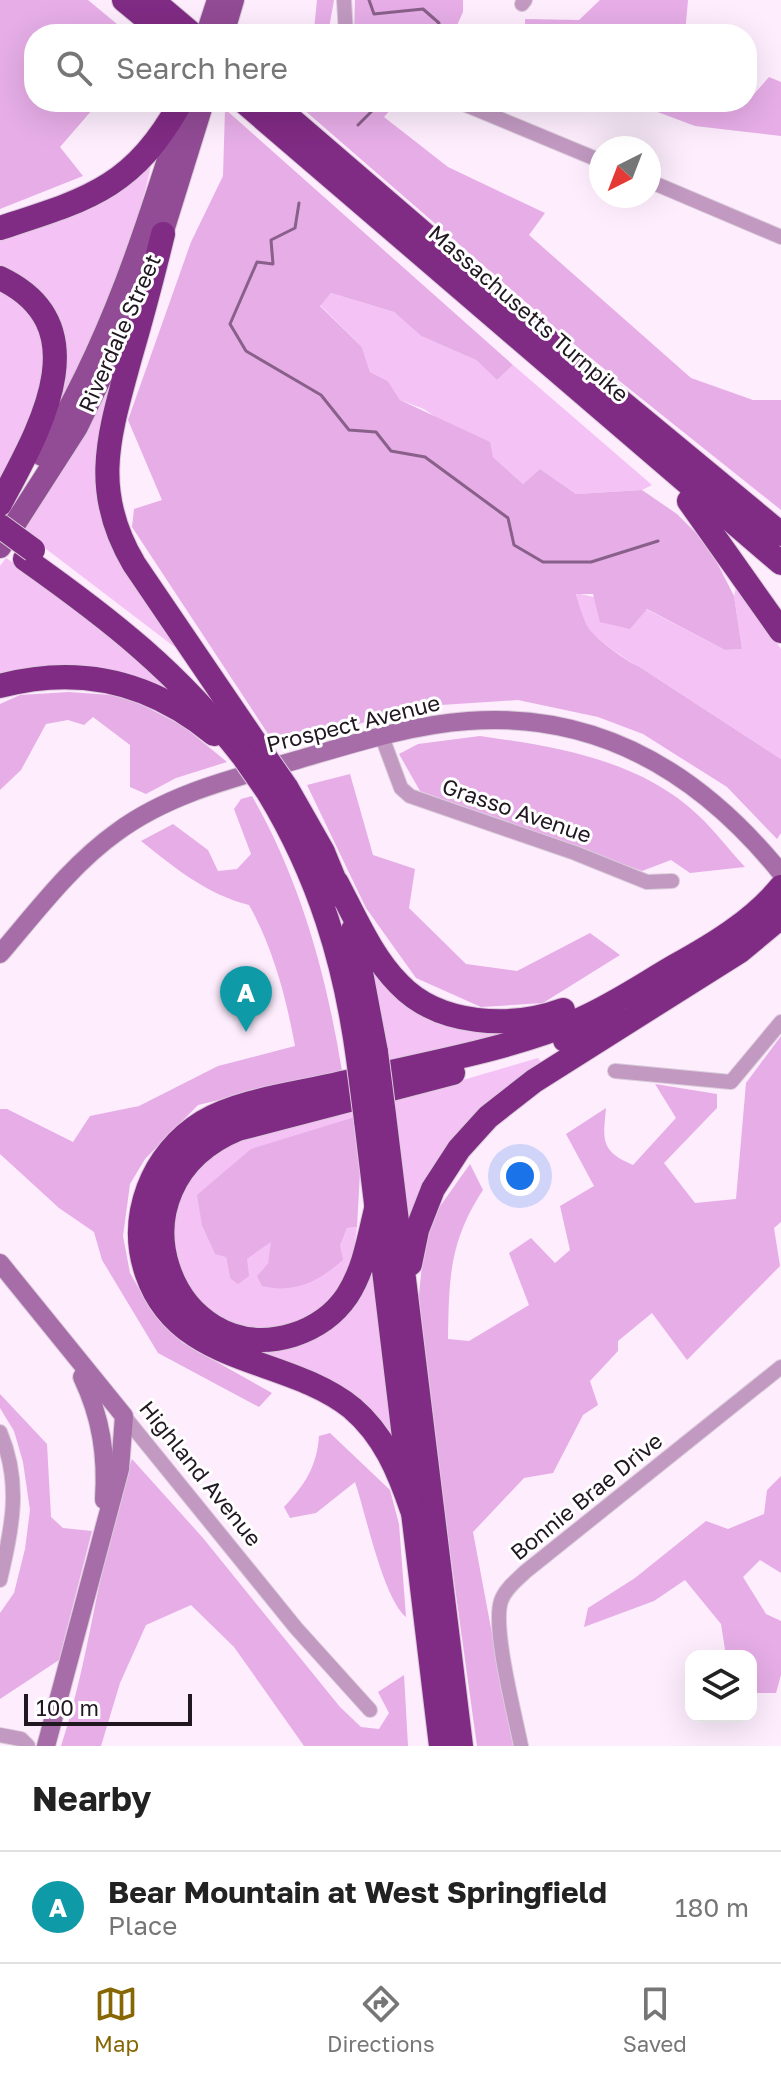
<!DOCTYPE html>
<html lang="en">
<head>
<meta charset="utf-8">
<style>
  body { margin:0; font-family:"Golos Text",sans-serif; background:#f6f6f6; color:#222 }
  .controls { position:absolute; right:24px; bottom:24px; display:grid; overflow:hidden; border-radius:16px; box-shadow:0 8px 32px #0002 }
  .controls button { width:72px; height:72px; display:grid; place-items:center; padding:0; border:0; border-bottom:2px solid #e0e0e0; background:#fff; color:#222; font:40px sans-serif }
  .compass { position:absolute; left:589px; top:136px; width:72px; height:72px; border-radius:50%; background:#fff; box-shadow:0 8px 32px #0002; rotate:222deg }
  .scale { position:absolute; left:24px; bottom:20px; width:168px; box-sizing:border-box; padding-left:8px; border:4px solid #201720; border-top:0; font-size:22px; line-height:28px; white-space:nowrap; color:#201720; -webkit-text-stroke:6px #fff; paint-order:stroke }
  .you { position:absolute; left:520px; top:1176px; width:28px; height:28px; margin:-20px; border:6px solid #fff; border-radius:50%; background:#1a73e8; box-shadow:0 0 0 12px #1a73e833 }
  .badge { display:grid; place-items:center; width:52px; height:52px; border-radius:50%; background:#876703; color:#fff; font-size:26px; font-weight:700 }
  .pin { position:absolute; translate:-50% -66px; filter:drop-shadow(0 2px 4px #0008) }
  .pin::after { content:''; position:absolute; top:42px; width:28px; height:24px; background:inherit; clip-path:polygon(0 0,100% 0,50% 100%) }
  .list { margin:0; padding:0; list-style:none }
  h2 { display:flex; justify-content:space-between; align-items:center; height:104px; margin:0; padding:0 32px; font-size:34px }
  h2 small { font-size:26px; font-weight:400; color:#767676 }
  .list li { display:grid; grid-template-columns:52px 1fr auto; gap:24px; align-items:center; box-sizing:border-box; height:112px; padding:0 32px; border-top:2px solid #e0e0e0 }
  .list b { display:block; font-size:30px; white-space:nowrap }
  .list p { margin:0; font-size:26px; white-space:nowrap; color:#767676 }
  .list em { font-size:26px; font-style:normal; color:#767676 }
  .icon { flex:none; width:44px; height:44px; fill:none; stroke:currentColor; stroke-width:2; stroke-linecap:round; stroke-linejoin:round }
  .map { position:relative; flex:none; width:781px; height:1746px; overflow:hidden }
  .search { position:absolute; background:#fff; box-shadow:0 8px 32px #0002; left:24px; right:24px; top:24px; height:88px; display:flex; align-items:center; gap:20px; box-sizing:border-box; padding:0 28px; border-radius:32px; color:#767676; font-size:30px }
  .sheet { height:216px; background:#fff }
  nav { display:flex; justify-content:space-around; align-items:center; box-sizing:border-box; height:112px; border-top:2px solid #e0e0e0; background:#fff; font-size:22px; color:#767676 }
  nav a { display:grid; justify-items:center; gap:4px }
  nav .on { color:#876703 }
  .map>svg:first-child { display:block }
</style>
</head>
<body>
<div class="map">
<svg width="781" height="1746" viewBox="0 0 781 1746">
  <rect width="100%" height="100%" fill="#fdedfd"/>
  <!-- green -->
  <g fill="#f4c2f4">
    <path d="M152,160C133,255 93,342 47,427L62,366L0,271V235Z"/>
    <path d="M0,288C85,343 32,415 0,483Z"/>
    <path d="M331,293L394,312L421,336L476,360L497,380L513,365L652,485L642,490L576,494L540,469L523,484L493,457L424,409L400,400L388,381L370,372L362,347L320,305Z"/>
    <path d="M122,364L97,467L177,642L176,648L20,529L75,451Z"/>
    <path d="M6,558L67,599L196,709L168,694L0,681V566Z"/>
    <path d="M737,584L781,649V759L638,666C630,663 593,636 588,629C582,620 579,603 576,593L646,609L725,650L742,649L734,596Z"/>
    <path d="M369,958L387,988L517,1032L388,1068Z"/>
    <path d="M538,1058L545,1068L407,1227L391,1101Z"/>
    <path d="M354,1108L355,1117L226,1257L230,1278L247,1259L272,1241L268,1263L257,1276L340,1246L347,1228L357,1227L352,1264L337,1296L316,1316L260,1332L229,1325L202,1307L171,1253L178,1190L195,1166L225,1144Z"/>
    <path d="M368,1271H375L399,1451L380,1428L243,1348L266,1352Z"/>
  </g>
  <!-- forest -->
  <g fill="#e6ade7">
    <path d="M0,0H88L129,34H34V102H99L60,147L83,176L0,209Z"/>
    <path d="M317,0H334L328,34H297L301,29L314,30Z"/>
    <path d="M355,0H463V12L453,34H354Z"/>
    <path d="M600,0H688L685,34H525V19L579,20Z"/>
    <path d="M769,77L781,82V136L695,126L631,102H747Z"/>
    <path d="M295,102H397L384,117L448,167L545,213L529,235L691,378L753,400H781V510L582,351Z"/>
    <path d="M225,109L513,365L497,380L476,360L421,336L394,312L331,293L320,306L362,347L370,372L388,381L400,400L490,442L493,457L523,484L540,469L576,494L642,490L677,514L708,545L734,596L742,649L725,650L647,609L630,629L600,622L593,594H576C579,604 582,616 587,626C592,636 627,662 638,666L781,759V833L777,839L727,787L643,734L598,717L518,700L441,705L274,743L132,527L134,509L162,500L128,420L191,242L223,176Z"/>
    <path d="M69,692L125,696L183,726L227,762L176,778L146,794L130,787V745L93,717L84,725L68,720L46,724L21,770L0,790V704L20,695Z"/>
    <path d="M480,736C557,747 641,760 699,816C715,831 729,850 745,867L690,873L671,860L642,871L420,791L399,754L418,744Z"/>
    <path d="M350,774L373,855L415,869L409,908L466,964L517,971L590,933L620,955L543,1003L481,1007L416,978L366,908L307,785Z"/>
    <path d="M252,796C301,882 326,974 342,1071L198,1105L145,1159L130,1184L123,1236L130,1273L151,1310L183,1343L272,1393L259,1407L158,1353L102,1260L94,1232L59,1208L0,1154V1109H7L73,1142L90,1116L139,1106L218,1066L295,1046C286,997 273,948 249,905C206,894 175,868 141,841L173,824L208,850L218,871L237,869L251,854L234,809L241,799Z"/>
    <path d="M781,1036V1222L774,1228L780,1266L687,1360L652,1313L618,1341V1351L590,1381L598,1405L583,1415L553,1473L524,1478L473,1532L513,1746H477L417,1314L426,1226L470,1164L483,1190C449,1242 449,1279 448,1339L469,1341L529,1305L509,1253L531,1238L555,1263L570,1250L560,1206L594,1186L566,1134L606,1108C603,1140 600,1151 633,1165L676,1118L655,1084L717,1094V1108L664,1163L695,1203L736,1199L746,1083Z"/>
    <path d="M355,1117L360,1172L357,1227L347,1228L340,1246L343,1260C319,1281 295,1294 262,1286L257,1276L268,1263L271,1242L247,1259L249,1276L238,1284L230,1278L226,1257L215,1254L202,1225L197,1195L251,1149Z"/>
    <path d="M0,1394L47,1444L51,1517L63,1528L92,1531L59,1660L0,1699V1613L14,1593L25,1549L30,1510L23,1462L14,1431L0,1408Z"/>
    <path d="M330,1433L390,1490L399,1524L406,1617C383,1598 366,1514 355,1482L316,1513L290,1518L284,1507C305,1485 317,1466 319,1436Z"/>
    <path d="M132,1459L203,1538L340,1707L361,1727L379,1729L389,1713L378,1692L404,1675L408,1746H304L234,1647L191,1605L146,1625L120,1683L101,1746H61C92,1652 99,1552 132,1459Z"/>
    <path d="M781,1476V1573L760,1560L743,1577L766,1614L781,1621V1675L776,1693H751V1656H726L721,1624L685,1580L654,1601L584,1627L588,1608L635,1578L706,1521L728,1529L764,1514L767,1490Z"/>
  </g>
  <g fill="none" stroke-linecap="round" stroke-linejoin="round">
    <!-- stream -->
    <g stroke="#886089" stroke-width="3">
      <path d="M369,0L374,14L423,9L439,23L432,34"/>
      <path d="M358,125L381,102"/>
      <path d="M299,203L295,228L271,240L273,264L257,262L230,324L246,351L321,395L349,430L376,432L391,451L425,457L508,518L514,545L543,562H591L658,541"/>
    </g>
    <defs>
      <g id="street">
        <path d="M344,0L346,34"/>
        <path d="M522,4L525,0"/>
        <path d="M459,102L601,161"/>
        <path d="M649,181L781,237"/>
        <path d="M382,737L401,788L410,796L575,853L647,882L672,881"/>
        <path d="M615,1071L731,1082L781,1022"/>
        <path d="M124,1416L296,1628L370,1710"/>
        <path d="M0,1432C22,1483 12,1528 0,1580"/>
        <path d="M0,1735L21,1739L28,1746"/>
        <path d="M521,1746C515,1715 492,1628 501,1601C505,1589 516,1581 525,1572L781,1367"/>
      </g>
      <g id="secondary">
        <path d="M0,954C36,912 72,864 117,832C170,793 235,778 297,760C352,744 410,725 468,721C600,711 701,774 781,873"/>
        <path d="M0,1263L124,1416L120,1469L46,1746"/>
        <path d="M82,1377C101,1417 107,1455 104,1500"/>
      </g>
      <g id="primary">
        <path d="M207,34L218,0"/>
        <path d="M223,34L233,0"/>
        <path d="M157,250L203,102"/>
        <path d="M42,455C110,346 148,225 186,103"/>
        <path d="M0,547L77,427L138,301"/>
      </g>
      <g id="highway">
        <path d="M124,0L165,34"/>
        <path d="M152,0L192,34"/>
        <path d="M244,102L781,563"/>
        <path d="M271,102L560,351L781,534"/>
        <path d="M0,228C89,199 133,188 181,102"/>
        <path d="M163,234C153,275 142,317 130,358C109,435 90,490 134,564L261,751"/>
        <path d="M0,278C103,327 36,435 0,504"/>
        <path d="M689,501L781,631"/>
        <path d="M25,559C110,619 179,673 243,756"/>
        <path d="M0,686C79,665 151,682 214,734"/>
        <path d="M286,787L323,852L341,896"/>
        <path d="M268,792C319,876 345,962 358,1058"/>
        <path d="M337,883C355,917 372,957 399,984C439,1026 511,1029 563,1010"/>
        <path d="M353,930L376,1052"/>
        <path d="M565,1040L626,1022"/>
        <path d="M384,1115L461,1746"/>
        <path d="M366,1120L441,1746"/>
        <path d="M376,1209C369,1238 364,1270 347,1296C334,1315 315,1328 293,1335C171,1372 100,1186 238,1129L453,1073"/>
        <path d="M410,1264L417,1230L433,1189L459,1149L488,1117L534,1081L740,951L781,917"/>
        <path d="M412,1510C399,1472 384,1435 352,1408C286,1355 179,1367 147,1274C127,1217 152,1153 203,1122C242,1099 298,1094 342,1083C421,1064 506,1051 581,1019C613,1005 644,984 675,966C713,945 753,921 781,887"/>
      </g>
    </defs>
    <!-- street casing -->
    <use href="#street" stroke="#dacbda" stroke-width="16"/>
    <!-- secondary casing -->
    <use href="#secondary" stroke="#dacbda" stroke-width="20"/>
    <!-- primary casing -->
    <use href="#primary" stroke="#dacbda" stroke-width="24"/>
    <!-- highway casing -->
    <use href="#highway" stroke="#dacbda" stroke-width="26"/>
    <!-- street -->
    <use href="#street" stroke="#c199c1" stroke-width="14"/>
    <!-- secondary -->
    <use href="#secondary" stroke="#a66da8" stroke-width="18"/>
    <!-- primary -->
    <use href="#primary" stroke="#924b95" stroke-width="22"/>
    <!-- highway -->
    <use href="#highway" stroke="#802b84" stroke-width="24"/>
    <defs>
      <g id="highway-bridge">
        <path d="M0,526L33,550"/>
        <path d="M261,751L286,787"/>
        <path d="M243,756L268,792"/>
        <path d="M376,1052L384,1115"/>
        <path d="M358,1058L366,1120"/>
      </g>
    </defs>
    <!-- highway-bridge casing -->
    <use href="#highway-bridge" stroke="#dacbda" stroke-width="26" stroke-linecap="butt"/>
    <!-- highway-bridge -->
    <use href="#highway-bridge" stroke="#802b84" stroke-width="24"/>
  </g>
  <g text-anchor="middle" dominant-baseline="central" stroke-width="6" stroke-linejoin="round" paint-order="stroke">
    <!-- street labels -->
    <g font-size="22" fill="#201720" stroke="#fff">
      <text transform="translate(529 313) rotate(41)">Massachusetts Turnpike</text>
      <text transform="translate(119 333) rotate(-66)">Riverdale Street</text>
      <text transform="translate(353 723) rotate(-14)">Prospect Avenue</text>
      <text transform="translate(517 810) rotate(19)">Grasso Avenue</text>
      <text transform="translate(201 1473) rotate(51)">Highland Avenue</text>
      <text transform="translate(586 1496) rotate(-39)">Bonnie Brae Drive</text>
    </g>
  </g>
</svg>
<div class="controls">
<button><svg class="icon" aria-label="layers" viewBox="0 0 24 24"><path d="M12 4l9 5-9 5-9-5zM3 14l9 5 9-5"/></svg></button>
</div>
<svg class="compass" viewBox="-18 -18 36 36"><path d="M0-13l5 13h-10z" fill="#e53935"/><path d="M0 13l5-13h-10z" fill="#767676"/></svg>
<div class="scale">100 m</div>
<div class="you"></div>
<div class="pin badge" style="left:246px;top:1032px;background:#0f9aa8">A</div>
<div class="search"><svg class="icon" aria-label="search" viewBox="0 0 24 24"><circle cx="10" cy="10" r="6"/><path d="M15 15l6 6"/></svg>Search here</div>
</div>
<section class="sheet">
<h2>Nearby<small></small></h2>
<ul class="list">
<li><span class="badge" style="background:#0f9aa8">A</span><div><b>Bear Mountain at West Springfield</b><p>Place</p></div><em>180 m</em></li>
</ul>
</section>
<nav>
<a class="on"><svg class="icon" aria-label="map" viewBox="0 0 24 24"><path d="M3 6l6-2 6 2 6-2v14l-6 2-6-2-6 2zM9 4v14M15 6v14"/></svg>Map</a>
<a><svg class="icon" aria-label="directions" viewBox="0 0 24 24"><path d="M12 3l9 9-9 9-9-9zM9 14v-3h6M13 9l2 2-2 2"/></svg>Directions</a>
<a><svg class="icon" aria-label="saved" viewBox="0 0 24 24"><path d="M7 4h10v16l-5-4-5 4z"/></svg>Saved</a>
</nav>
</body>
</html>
